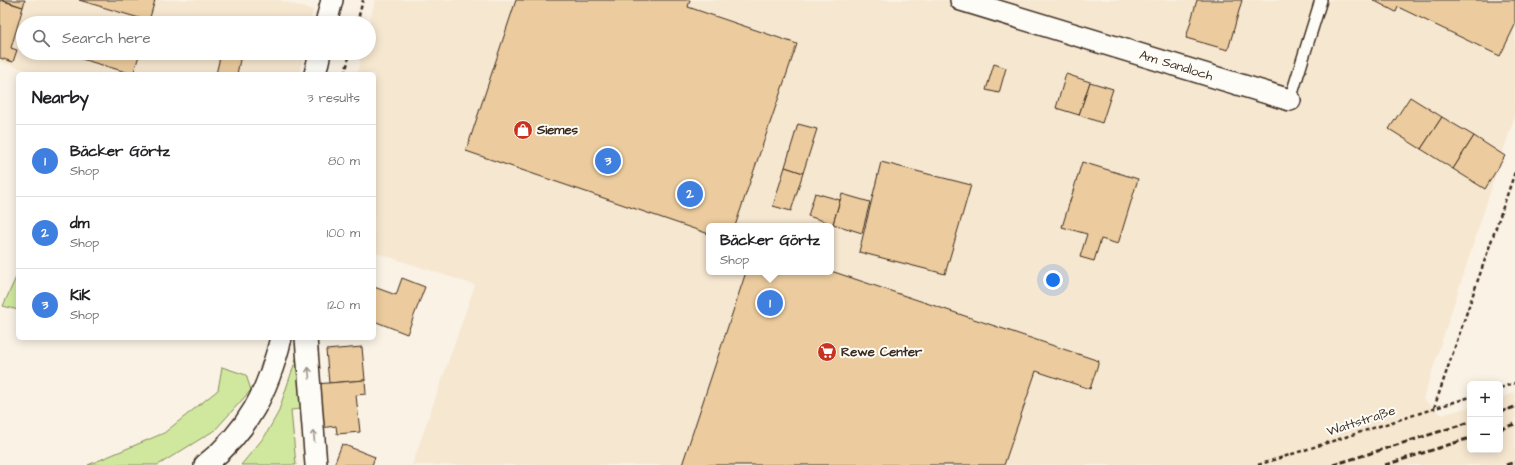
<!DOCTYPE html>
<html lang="en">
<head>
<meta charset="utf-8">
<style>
  body { margin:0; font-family:"Architects Daughter",sans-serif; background:#f2f2f2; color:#202124 }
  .controls { position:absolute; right:12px; bottom:12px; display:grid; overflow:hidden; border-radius:6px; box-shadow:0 2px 10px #0003 }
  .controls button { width:36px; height:36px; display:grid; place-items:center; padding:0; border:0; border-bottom:1px solid #e0e0e0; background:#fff; color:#202124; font:20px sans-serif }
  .you { position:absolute; left:1053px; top:280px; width:14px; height:14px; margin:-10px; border:3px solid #fff; border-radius:50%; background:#1a73e8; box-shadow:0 0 0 6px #1a73e833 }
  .badge { display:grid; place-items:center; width:26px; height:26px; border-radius:50%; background:#c8321e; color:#fff; font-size:13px; font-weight:700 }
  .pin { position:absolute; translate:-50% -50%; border:2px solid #fff; box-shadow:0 1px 4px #0006 }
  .popup { position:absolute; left:706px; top:223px; width:128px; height:52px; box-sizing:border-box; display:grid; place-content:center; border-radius:6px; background:#fff; filter:drop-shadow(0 1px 3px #0005); font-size:13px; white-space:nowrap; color:#757577 }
  .popup b { font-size:15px; color:#202124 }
  .popup::after { content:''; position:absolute; left:50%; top:100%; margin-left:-8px; border:8px solid transparent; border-top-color:#fff }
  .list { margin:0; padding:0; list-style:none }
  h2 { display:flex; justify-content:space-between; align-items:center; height:52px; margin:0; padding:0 16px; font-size:17px }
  h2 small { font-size:13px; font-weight:400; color:#757577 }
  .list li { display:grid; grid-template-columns:26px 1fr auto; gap:12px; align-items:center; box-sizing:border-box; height:72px; padding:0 16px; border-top:1px solid #e0e0e0 }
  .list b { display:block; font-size:15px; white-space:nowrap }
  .list p { margin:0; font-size:13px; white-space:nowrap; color:#757577 }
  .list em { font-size:13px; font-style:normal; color:#757577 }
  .icon { flex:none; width:22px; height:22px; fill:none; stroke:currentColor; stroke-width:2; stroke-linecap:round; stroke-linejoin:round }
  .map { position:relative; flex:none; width:1515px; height:465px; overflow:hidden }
  .search { position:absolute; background:#fff; box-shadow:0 2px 10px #0003; left:16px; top:16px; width:360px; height:44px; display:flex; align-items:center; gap:10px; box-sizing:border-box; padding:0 14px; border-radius:22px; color:#757577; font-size:15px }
  .panel { position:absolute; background:#fff; box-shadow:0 2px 10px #0003; left:16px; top:72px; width:360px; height:268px; border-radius:6px }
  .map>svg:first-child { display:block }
</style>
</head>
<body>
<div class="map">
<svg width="1515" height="465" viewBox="0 0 1515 465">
  <rect width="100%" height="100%" fill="#faf2e5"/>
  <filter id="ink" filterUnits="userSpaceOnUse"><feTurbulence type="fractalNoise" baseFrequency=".025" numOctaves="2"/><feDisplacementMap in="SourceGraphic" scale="8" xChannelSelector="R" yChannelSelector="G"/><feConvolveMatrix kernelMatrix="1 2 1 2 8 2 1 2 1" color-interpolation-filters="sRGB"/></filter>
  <g filter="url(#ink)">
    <!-- built -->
    <g fill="#f6e7d0" fill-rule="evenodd">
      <path d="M0,0H279L313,10L310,23H23V53H304L299,74H42L0,62Z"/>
      <path d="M375,0H1515V115L1423,399L1442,415L1470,407V450H1500V398L1515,393V465H412L475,285L374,252V74H357L362,53H369V25ZM709,226H831V272H709Z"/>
    </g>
    <!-- green -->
    <g fill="#d0e89e" stroke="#86895e">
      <path d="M18,273V310L3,306Z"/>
      <path d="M303,338L312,408L291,410L296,465H241L265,436L278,413Z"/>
      <path d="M222,367L246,375L251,390L215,430L158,465H88L164,433L218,390Z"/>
    </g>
    <!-- building -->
    <g fill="#eccc9e" stroke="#3b2a1e">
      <path d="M0,0L23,7L11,48L17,50L13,62L0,58Z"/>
      <path d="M2,0H25L23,7Z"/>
      <path d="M79,0H155L149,21Z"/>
      <path d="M516,0H690L688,7L797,44L735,226H709V234L466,151Z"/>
      <path d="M1197,0H1242L1228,50L1186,38Z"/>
      <path d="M1373,0H1515V25L1500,56L1398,7L1396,12Z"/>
      <path d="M61,53H140L133,74Z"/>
      <path d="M221,53H231L241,55L237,74H216Z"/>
      <path d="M994,64L1006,68L999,93L986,90Z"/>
      <path d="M1066,74L1090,82L1079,115L1056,108Z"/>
      <path d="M1090,82L1113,89L1102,123L1079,115Z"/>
      <path d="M1410,97L1442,117L1421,149L1389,129Z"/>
      <path d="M1442,117L1474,136L1453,169L1421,149Z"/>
      <path d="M798,124L817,129L803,173L785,167Z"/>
      <path d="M1474,136L1505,156L1485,189L1453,169Z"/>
      <path d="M881,162L971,185L945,274L859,252Z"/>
      <path d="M1082,162L1138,179L1118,244L1101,239L1094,261L1080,257L1087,234L1062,227Z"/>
      <path d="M785,167L803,173L791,211L773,206Z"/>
      <path d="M815,193L840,200L833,224L808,216Z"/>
      <path d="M842,194L870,202L862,233L833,224Z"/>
      <path d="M831,271L1099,361L1090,389L1036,371L1004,465H682L746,272H831Z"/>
      <path d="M402,278L425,287L407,334L374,321V287L396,295Z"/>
      <path d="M362,347L365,380L329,383L326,350Z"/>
      <path d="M365,380L366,394L356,395L360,432L337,434L336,426L320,428L316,384Z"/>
      <path d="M342,444L375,457L372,465H334Z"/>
    </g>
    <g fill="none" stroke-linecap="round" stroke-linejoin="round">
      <defs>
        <path id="service" d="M1290,100L1321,0"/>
        <g id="minor">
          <path id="s1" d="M961,0L1290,100"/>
          <path d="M326,23L332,0"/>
          <path d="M315,74L320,53"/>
          <path d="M306,338L316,465"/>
          <path d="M205,465C248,431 268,391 281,338"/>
        </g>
      </defs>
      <!-- service casing -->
      <use href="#service" stroke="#3b2a1e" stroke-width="14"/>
      <!-- minor casing -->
      <use href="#minor" stroke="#3b2a1e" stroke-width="24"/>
      <!-- path -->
      <g stroke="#3b2a1e" stroke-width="2.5" stroke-dasharray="4 3" stroke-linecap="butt">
        <path d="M357,23L363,0"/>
        <path d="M345,74L350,53"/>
        <path d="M1500,388L1515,383"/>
        <path d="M1434,408L1515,172"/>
        <path d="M1258,465L1470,397"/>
      </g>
      <!-- service -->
      <use href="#service" stroke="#fdfcf7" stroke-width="11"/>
      <!-- minor -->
      <use href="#minor" stroke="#fdfcf7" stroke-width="21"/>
      <!-- rail -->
      <g stroke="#3b2a1e" stroke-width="3" stroke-dasharray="6 3" stroke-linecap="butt">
        <path d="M1500,412L1515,407"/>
        <path d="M1500,429L1515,424"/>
        <path d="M1333,465L1470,422"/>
        <path d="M1385,465L1470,438"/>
        <path d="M1506,465L1515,462"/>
      </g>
    </g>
    <!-- one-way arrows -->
    <defs><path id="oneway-shaft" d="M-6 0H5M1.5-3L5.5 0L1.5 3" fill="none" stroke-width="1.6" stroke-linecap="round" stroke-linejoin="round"/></defs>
    <g stroke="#9c938a">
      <use href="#oneway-shaft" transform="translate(309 373) rotate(-95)"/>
      <use href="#oneway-shaft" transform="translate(314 436) rotate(-95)"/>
    </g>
  </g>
  <!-- icons -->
  <defs>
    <symbol id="shop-disc" viewBox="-11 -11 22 22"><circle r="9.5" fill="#c8321e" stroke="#fdfcf7"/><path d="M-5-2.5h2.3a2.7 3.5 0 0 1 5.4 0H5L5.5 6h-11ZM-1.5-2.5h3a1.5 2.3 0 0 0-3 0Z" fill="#fff"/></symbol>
    <symbol id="supermarket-disc" viewBox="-11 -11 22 22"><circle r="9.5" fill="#c8321e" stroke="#fdfcf7"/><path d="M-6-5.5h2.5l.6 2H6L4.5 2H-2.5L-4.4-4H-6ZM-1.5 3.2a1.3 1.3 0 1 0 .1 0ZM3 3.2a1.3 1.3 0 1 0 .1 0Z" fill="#fff"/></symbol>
  </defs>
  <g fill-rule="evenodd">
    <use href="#shop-disc" x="512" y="119" width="22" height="22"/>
    <use href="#supermarket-disc" x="816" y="341" width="22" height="22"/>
  </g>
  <g text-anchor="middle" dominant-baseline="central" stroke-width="4" stroke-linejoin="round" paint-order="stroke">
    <!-- street labels -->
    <g font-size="13" fill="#3b2a1e" stroke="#fdfcf7">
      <text stroke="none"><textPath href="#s1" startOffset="225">Am Sandloch</textPath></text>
      <text transform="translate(1361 421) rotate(-18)">Wattstraße</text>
    </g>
    <!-- poi labels -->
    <g font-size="13" font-weight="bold" fill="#3b2a1e" stroke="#fdfcf7" text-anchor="start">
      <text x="537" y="130">Siemes</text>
      <text x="841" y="352">Rewe Center</text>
    </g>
  </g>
</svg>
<div class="controls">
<button>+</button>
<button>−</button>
</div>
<div class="you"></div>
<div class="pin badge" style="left:770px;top:303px;background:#3f7fe0">1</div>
<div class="popup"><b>Bäcker Görtz</b>Shop</div>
<div class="pin badge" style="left:690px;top:194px;background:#3f7fe0">2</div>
<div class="pin badge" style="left:608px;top:161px;background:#3f7fe0">3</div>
<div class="search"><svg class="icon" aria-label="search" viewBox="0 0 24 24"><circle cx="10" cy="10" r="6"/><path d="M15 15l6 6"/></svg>Search here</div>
<section class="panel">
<h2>Nearby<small>3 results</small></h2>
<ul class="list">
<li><span class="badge" style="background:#3f7fe0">1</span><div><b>Bäcker Görtz</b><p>Shop</p></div><em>80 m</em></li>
<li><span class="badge" style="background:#3f7fe0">2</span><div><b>dm</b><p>Shop</p></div><em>100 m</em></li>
<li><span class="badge" style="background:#3f7fe0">3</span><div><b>KiK</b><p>Shop</p></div><em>120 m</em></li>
</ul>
</section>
</div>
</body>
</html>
